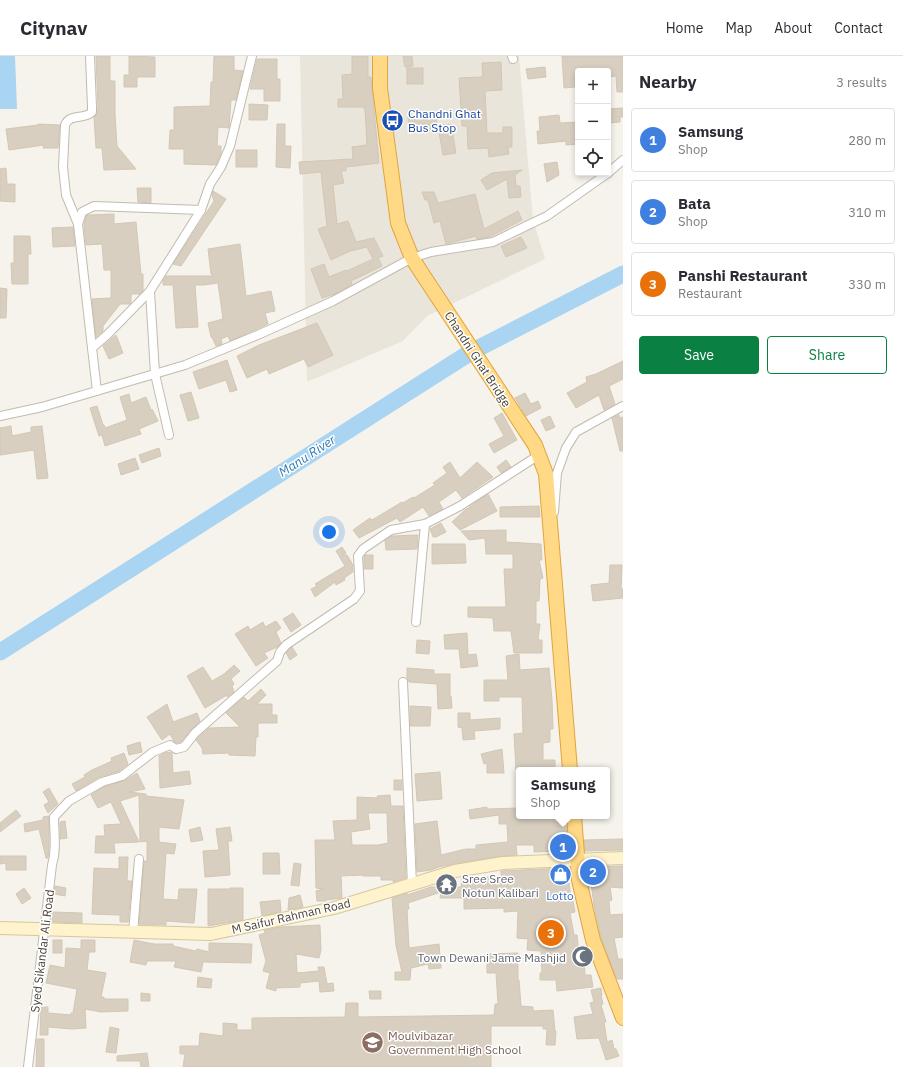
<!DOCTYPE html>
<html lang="en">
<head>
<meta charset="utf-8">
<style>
  body { margin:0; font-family:"IBM Plex Sans",sans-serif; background:#f2f2f3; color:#2b2b33 }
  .controls { position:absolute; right:12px; top:12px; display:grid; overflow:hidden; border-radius:4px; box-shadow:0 2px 6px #0003 }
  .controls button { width:36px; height:36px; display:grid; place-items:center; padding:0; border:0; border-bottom:1px solid #e1e1e2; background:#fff; color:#2b2b33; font:20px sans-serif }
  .you { position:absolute; left:329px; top:476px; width:14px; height:14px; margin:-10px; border:3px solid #fff; border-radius:50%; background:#1a73e8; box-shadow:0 0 0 6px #1a73e833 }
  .badge { display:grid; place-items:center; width:26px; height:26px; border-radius:50%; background:#0b8043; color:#fff; font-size:13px; font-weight:700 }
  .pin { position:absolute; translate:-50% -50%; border:2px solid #fff; box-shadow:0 1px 4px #0006 }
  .popup { position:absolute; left:516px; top:711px; width:94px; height:52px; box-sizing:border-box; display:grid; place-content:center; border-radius:4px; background:#fff; filter:drop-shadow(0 1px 3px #0005); font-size:13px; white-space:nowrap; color:#7c7c81 }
  .popup b { font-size:15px; color:#2b2b33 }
  .popup::after { content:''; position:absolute; left:50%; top:100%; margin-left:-8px; border:8px solid transparent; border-top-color:#fff }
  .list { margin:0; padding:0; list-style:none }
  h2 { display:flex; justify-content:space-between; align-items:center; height:52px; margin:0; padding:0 16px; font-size:17px }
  h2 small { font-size:13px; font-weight:400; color:#7c7c81 }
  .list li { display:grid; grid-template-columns:26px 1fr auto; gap:12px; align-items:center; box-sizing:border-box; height:64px; margin:0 8px 8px; padding:0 8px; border:1px solid #e1e1e2; border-radius:4px }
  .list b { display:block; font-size:15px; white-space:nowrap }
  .list p { margin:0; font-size:13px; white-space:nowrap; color:#7c7c81 }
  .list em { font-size:13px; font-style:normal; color:#7c7c81 }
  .actions { display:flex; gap:8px; padding:12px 16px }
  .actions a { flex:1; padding:9px 0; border:1px solid #0b8043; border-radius:4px; text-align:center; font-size:14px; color:#0b8043 }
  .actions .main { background:#0b8043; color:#fff }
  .icon { flex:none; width:22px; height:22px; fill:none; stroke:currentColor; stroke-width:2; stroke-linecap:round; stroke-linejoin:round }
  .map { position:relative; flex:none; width:623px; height:1011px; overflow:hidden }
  header { display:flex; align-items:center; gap:24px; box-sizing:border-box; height:56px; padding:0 20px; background:#fff; border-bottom:1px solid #e1e1e2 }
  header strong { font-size:19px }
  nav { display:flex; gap:22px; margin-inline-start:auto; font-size:14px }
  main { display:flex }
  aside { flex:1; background:#fff }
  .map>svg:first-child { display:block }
</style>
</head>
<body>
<header>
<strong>Citynav</strong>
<nav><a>Home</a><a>Map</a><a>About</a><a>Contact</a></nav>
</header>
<main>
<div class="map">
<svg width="623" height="1011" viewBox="0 0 623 1011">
  <rect width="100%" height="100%" fill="#f6f3ec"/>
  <!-- residential -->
  <path fill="#eae5da" d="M300,0H519L533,164L545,203L427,260L403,285L307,326Z"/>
  <!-- water -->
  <path fill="#a9d4f2" d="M0,0H15L17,53H0Z"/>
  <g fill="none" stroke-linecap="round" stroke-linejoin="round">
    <!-- river -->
    <path stroke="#a9d4f2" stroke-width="17" d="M0,596L471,296L623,218"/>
  </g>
  <!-- building -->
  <g fill="#d8cfc1" stroke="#d3c7b4" fill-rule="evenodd">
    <path d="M96,0H110V25H115V58L117,90L136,113L104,114L102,92H96L94,61L97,58L98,51Z"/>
    <path d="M129,0L155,1V21H137V31H124V19H129Z"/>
    <path d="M214,0H234V14L243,15L236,44H231L229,72L218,71L217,90H221V97L216,109L184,108V93H169L170,74H174V51L210,50L211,26H213Z"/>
    <path d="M352,0H368V21H371L379,107L346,111V115H341L344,127L333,129L337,168L348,165L356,186L374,182L383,200L378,202L382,210L351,225L352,228L337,237L322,242L311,213L324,208L329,221L346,214L347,215L373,203L367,191L350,195L331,204L318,173L327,170L321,116L300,118L299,106L353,103L352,91L367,89L365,53H364V51H338V43H343L342,19L352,18Z"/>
    <path d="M403,0H412L413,10L405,11Z"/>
    <path d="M562,0H623V36H617L616,20L608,21V15H574L575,31L564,32Z"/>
    <path d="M257,3H277V23H280V45H264V33H250Z"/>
    <path d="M501,6L502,34L485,35L487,77H503V71H512V91H508L509,98L489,101L488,92L468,93L467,70H462L459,22L483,21L482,7Z"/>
    <path d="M545,11L546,21L528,23L526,13Z"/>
    <rect x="407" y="12" width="16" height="16"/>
    <path d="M249,48L268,49L267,64H249Z"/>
    <path d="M623,52V61H620V66L608,67V53Z"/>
    <path d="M559,59L560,67L578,66V88L566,89V85L538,88L537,75H540L539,61Z"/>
    <path d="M436,60L437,74L409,75L408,61Z"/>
    <path d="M38,68L60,69L58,92H43L44,89L9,94L6,73L38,69Z"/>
    <path d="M277,68H285V90H291L290,112L276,111Z"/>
    <path d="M451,68L456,97L443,99L438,70Z"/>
    <rect x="236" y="94" width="21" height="17"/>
    <path d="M557,106L559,119L547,126L544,108Z"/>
    <path d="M6,112L7,128H15V146L0,145V113Z"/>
    <path d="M522,114L515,119L516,130H520L521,141L509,142L507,123L487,134L481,124L492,117Z"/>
    <path d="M137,132H151V147L138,146Z"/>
    <path d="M213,135L226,143L181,210L173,208L214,145L212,139Z"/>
    <path d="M422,136H434L438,147L475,138L484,173L518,155L522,164L489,181L477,183L476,180L446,188L440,165L434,167L428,144H425Z"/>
    <path d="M114,158V168L136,166L141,218H143V235L140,238H131V246L130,248H120L103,270V275L96,281L92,243L111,242V214H104L102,188L86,189L84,169L86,160L89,159Z"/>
    <path d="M73,171L75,190L53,191L52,172Z"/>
    <path d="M14,180H30L31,198H28V228H12L11,207H14Z"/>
    <path d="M521,181L527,192L506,201L501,190Z"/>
    <path d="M240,188L246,240L271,235L275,255L265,257L268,268L230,285L228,280L221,283L222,288L216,290L212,281H211L208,267L223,263L218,227L204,229H195L198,271L176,272L173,229H163V225L166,220H213V219L211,218L208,193Z"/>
    <path d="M0,232L7,233L6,262H0Z"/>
    <path d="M317,267L333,299L308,311L304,303L269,318L267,313L247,322L237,300L259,289Z"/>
    <path d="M116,279L123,297L109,303L103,290Z"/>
    <path d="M227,304L237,334L230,336L226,324L199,333L193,316Z"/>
    <path d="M623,305V323L609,330L615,348L604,354L599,339L576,352L567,337L587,326L586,321L596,318Z"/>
    <path d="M191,336L199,362L188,365L180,339Z"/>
    <path d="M525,337L531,348L538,345L541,352L526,360L515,342Z"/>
    <path d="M129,338L131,347L146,341L151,354L152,353L158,365L139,373L141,378L105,390L102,379L99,380L90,352L97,350L103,369H104L105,372L127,364L120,341Z"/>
    <path d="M502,357L517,384L494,397L489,388L504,380L494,362Z"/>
    <path d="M619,359L620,362L623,361V395H620L612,362Z"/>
    <path d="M550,360L555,371L546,375L541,364Z"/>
    <path d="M11,370L12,380L31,376V371L42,370L48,422L37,423L34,394L0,399V372Z"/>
    <path d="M159,392L161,400L142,407L139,399Z"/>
    <path d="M135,402L139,413L121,419L118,408Z"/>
    <path d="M506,404L511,411L501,417L497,411Z"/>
    <path d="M450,406L460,422L477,406L493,421L462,442L456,434L439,446L443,453L429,460L423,451L400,466L397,462L359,482L353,474L370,462L372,464L402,446L403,447L413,441L414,442L435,429L433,427L447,417L443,411Z"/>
    <path d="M488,438L497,455L460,474L452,466L466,453L470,452L469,451Z"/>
    <path d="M539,450L540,461H500V451Z"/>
    <path d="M441,467L446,476L436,481H433L430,473Z"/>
    <path d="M506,474V486L541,488L542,504H539L543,522L540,523L539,545H536V568H540L538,584H542V597H514L511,575H494L493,562L468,561V551H506L504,513H513V498H486L485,482L469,484L461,475Z"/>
    <path d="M418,479L417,493L386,494L385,484L392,480Z"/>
    <path d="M432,488H465L466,507L432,508Z"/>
    <path d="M342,491L346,497L343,499H347L353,509V516L344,522L345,524L336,529L335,526L315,541L311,533L317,530L315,528L345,510L336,495Z"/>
    <path d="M365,499H373V513H364V502Z"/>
    <path d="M610,509H622L621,533H623V542L593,545L591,529L609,527Z"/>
    <path d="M293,557L301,569L291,576L283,563Z"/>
    <path d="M276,565L281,572L276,576L281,587L277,591L264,597L268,602L256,610L235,578L248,570L250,574L263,566L265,571Z"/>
    <path d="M467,577L468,599L476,598L478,610L461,612L459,593H445L444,579Z"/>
    <path d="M417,584L430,585L429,598L416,597Z"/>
    <path d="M292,591L297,599L290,604L286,597Z"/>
    <path d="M519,598L520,614L549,612L552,644L553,673H550V686L543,687V704H555V714H516L514,678L523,677L522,641H499V645H484V624H508L506,600Z"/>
    <path d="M234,609L240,615L231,623L234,628L232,630L234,636L227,641V639L205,652L187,620L203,611L212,625L224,618Z"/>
    <path d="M407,612L434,614V618H450V641L451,640L452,652L438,653L437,628L409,626L407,622Z"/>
    <path d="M261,633L266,639L257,648H272V659H277V667H258V681H256L255,700L229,699V697L203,698L202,692L196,684L199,681L209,672L240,671L226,657L244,641L248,645Z"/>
    <path d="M167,648L173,666L197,657L200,665L191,674L181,686L177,687L174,685L170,678L162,684L147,661Z"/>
    <path d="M410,650L431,651L430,670H410Z"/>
    <path d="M458,657H470V664L500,662V673L474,675L475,683L463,684L462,672L458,671Z"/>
    <path d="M140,686L142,696L129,699L127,690Z"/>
    <path d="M502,693L504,717H487V707L484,708L481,698Z"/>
    <path d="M167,696L172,697L173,717L189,715L191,728L160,732L159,700Z"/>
    <path d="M124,697L128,708L119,715L99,721L76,735L72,728L85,721L84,719L92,714L112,705L111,702Z"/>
    <path d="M440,716L442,743L417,745L415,718Z"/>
    <path d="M137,717L145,733L129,736L146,738V740L184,744L179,773L159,771V786L176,788L174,798L166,797L163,843L178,844L179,833H197L194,867L166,865V869L139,868L144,805H147V785L140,786L139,739L120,745L139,786L114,787L115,797H95L96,780H105L104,769L121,768L111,746L98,752L91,739L104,731L124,725Z"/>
    <rect x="394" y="724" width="8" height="10"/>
    <path d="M49,732L58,748L48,757L44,749L49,746L43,736Z"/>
    <path d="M390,739L391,750H403L406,822L393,826V824H381V820H363V819L341,820L342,842L326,844V845H317L316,835L323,833L316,832L315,784H335L333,765L357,764V741L378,742L377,740ZM368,757H387L388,787L378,789H352L351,776L370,773Z"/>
    <path d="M487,751V753L519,752V760H558L559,770H566L568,795L534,796V789H516L517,799L502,800L463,806L439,811L431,814L417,816L415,768L437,765L441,799L466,793H476V789L508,786L507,768H499V759L470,763L469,754Z"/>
    <path d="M16,754L21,760L0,776V767Z"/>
    <path d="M49,760V791L48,802H46L39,773L25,776L24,768L43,764V761Z"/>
    <path d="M65,765L67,782L60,783V766Z"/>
    <path d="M200,771L203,784L191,786L189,774Z"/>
    <path d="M230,771L232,785H228L230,819L205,821L203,795L219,794L216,773Z"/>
    <path d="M623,783V794L585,795L584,784Z"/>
    <path d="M263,797H279L280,818H263Z"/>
    <path d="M0,800H26V814H6V807L0,808Z"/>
    <path d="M119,801H128L127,825H132L128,866H120V859L92,858L94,812L119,813Z"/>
    <path d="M294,807L301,808L299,830L291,829Z"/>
    <path d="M623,810V832L610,831L612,844L609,845L610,859L623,858V881L614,882L618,903H623V923H617L601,882L594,849L591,827H589V811Z"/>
    <path d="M564,812L565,828L569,827L571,841L572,840L575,856L570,857L574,879H577L579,899L584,898L585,919H591L593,931L557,935L556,924H540V917L542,916L541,895L527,894L528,883L517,882L518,855L504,856V852L464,853V842H440L441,836L408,847L409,853H407L409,892L439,888L441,912L429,913L428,908L411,912L410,924H395V916H402L396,890L392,842L407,837V839L431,831H461L462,823L478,824V822L501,820V815Z"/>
    <path d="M55,830L66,832L65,840L54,838Z"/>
    <path d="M24,832L31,842L22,848L16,838Z"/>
    <path d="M230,832H243V864L208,870V833H230Z"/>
    <path d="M300,839L303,851L288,854L289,842Z"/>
    <path d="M280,844L281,856L262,860L260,846Z"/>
    <path d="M53,856L82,857V867L52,866Z"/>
    <path d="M320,869L321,894L319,902L296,898L297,917L319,915L318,911H324L327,928L333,927L334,935L320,936L319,925L300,927V931L276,932V935L266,932L270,917L263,915L266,905L259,879L265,877L264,874L281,871Z"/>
    <rect x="53" y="884" width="9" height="13"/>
    <path d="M81,884H95V896H89L87,914L106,917L101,941H104V943H128V955L101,956L85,953L86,972L72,973L48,971V979H40L41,951H48V957L71,959V957H73L77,933L46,927L50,909L65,912L66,892L81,893Z"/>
    <path d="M134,884L154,888H173V890L196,895L197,893L209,896V887L252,888L251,907L203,906L201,916L174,911L176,905H147L146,909L130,906Z"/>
    <path d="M518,897V924H519L521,950L533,951V955L553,954L555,975H556L555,989H546L547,973H543V970H491V1011H183L185,998H180V990H199L200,977L223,980V967L237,968V974H252V962L345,961L346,947H358V961L494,959L495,948H498L496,917H487V898Z"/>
    <path d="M198,921L212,923L211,932L197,931Z"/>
    <path d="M601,932L602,939H601L603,948L601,949L606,966H604L607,986L612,984L614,993H616L619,1000L606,1004L599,982L577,983L574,961L593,958L590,947L594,946L591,934Z"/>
    <path d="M369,935H381V943H370Z"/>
    <path d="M141,937L150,938V945H141Z"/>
    <path d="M110,971L119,973L116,997L106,996Z"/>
    <path d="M37,983H44V1011H36Z"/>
    <path d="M147,997L149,1011H141L140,1005H117V1000Z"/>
  </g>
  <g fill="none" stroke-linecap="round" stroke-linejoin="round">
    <defs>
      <g id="minor">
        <path d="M512,0L513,3"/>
        <path d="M608,117L623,104"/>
        <path d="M78,168L66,139L63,111L65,69C70,57 84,64 92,56V51L90,0"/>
        <path d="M150,235L155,318L169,379"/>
        <path d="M92,292L78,168L82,156L94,150L201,154"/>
        <path d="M97,335L92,292L107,279L150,235L201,154L210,128L221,111L230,90L252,0"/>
        <path d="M0,360L42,351L185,309L260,278L333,245L412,202L431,196L493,186L547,160L608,117"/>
        <path d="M554,456L557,417L566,392L576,376L623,350"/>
        <path d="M416,566L425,468"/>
        <path d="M403,626L412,828"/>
        <path d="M133,877L139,803"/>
        <path d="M28,1011L52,809C57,794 54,777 54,761L69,745L102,726L122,720L153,696L170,689L176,693L184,691L195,677L277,605L280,596L286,589L354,543L360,535L358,500L363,493L391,474L425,468L460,450L539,399"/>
      </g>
      <path id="secondary" d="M0,872L211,878L334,852L455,815L503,807L623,802"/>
      <g id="trunk">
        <path d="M380,0V32L398,167L412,202L421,216L535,389L546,418L570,714"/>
        <path d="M574,760L579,824L593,884L623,962"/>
      </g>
    </defs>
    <!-- minor casing -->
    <use href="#minor" stroke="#c2bbae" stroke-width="10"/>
    <!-- secondary casing -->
    <use href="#secondary" stroke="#d6c79b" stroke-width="14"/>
    <!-- trunk casing -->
    <use href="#trunk" stroke="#e0a43c" stroke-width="16"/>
    <!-- minor -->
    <use href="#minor" stroke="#fff" stroke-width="8"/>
    <!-- secondary -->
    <use href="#secondary" stroke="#fff3cd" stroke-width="12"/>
    <!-- trunk -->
    <use href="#trunk" stroke="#ffd985" stroke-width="14"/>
  </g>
  <!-- icons -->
  <defs>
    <symbol id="bus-disc" viewBox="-11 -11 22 22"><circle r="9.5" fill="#1a4fb4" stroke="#fff"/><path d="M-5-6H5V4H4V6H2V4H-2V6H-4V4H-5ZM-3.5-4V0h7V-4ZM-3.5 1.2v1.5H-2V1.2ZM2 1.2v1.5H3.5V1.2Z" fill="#fff"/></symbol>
    <symbol id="shop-disc" viewBox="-11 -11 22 22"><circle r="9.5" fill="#3f7fe0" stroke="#fff"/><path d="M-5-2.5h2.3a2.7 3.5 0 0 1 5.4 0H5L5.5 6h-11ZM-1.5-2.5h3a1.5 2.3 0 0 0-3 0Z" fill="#fff"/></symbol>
    <symbol id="temple-disc" viewBox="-11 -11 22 22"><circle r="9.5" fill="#6b7280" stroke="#fff"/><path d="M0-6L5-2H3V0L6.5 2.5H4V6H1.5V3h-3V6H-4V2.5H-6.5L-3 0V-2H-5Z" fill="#fff"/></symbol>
    <symbol id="mosque-disc" viewBox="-11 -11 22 22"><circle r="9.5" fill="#6b7280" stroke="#fff"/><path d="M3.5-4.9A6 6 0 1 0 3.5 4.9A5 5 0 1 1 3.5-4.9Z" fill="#fff"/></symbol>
    <symbol id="school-disc" viewBox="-11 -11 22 22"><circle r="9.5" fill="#8d6e63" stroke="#fff"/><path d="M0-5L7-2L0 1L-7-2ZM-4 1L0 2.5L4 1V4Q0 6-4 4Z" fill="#fff"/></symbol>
  </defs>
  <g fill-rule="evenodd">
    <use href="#bus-disc" x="380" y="52" width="25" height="25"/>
    <use href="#shop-disc" x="548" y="806" width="25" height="25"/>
    <use href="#temple-disc" x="434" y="816" width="25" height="25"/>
    <use href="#mosque-disc" x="570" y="888" width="25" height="25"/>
    <use href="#school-disc" x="360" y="974" width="25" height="25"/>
  </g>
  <g text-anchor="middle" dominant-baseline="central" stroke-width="3" stroke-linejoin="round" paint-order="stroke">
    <!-- transit labels -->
    <g font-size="12" fill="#164399" stroke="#fff" text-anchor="start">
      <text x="408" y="57">Chandni Ghat<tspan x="408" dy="14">Bus Stop</tspan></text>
    </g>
    <!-- street labels -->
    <g font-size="12" fill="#4b4439" stroke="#fff">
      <text transform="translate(478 303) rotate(57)">Chandni Ghat Bridge</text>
      <text transform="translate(291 860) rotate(-13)">M Saifur Rahman Road</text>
      <text transform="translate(42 895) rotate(-83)">Syed Sikandar Ali Road</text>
    </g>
    <!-- worship labels -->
    <g font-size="12" fill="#5b616d" stroke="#fff" text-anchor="start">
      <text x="462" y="822">Sree Sree<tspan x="462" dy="14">Notun Kalibari</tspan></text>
      <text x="566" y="901" text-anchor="end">Town Dewani Jame Mashjid</text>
    </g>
    <!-- shop labels -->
    <g font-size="12" fill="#366cbe" stroke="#fff">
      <text x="560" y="839">Lotto</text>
    </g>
    <!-- education labels -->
    <g font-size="12" fill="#785e54" stroke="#fff" text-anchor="start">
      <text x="388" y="979">Moulvibazar<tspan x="388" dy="14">Government High School</tspan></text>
    </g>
    <!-- water labels -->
    <g font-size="13" font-style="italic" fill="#2e7ab2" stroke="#fff">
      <text transform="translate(307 400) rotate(-33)">Manu River</text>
    </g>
  </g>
</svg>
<div class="controls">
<button>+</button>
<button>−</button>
<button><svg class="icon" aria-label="locate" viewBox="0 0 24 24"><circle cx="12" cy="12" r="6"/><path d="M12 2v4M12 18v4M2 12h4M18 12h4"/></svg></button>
</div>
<div class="you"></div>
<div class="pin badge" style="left:563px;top:791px;background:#3f7fe0">1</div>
<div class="popup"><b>Samsung</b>Shop</div>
<div class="pin badge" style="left:593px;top:816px;background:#3f7fe0">2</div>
<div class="pin badge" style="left:551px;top:877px;background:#e8710a">3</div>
</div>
<aside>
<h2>Nearby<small>3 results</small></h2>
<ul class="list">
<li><span class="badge" style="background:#3f7fe0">1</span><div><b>Samsung</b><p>Shop</p></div><em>280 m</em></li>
<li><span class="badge" style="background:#3f7fe0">2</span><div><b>Bata</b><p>Shop</p></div><em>310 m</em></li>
<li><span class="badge" style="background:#e8710a">3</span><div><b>Panshi Restaurant</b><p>Restaurant</p></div><em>330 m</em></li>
</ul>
<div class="actions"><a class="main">Save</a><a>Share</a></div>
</aside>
</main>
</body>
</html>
